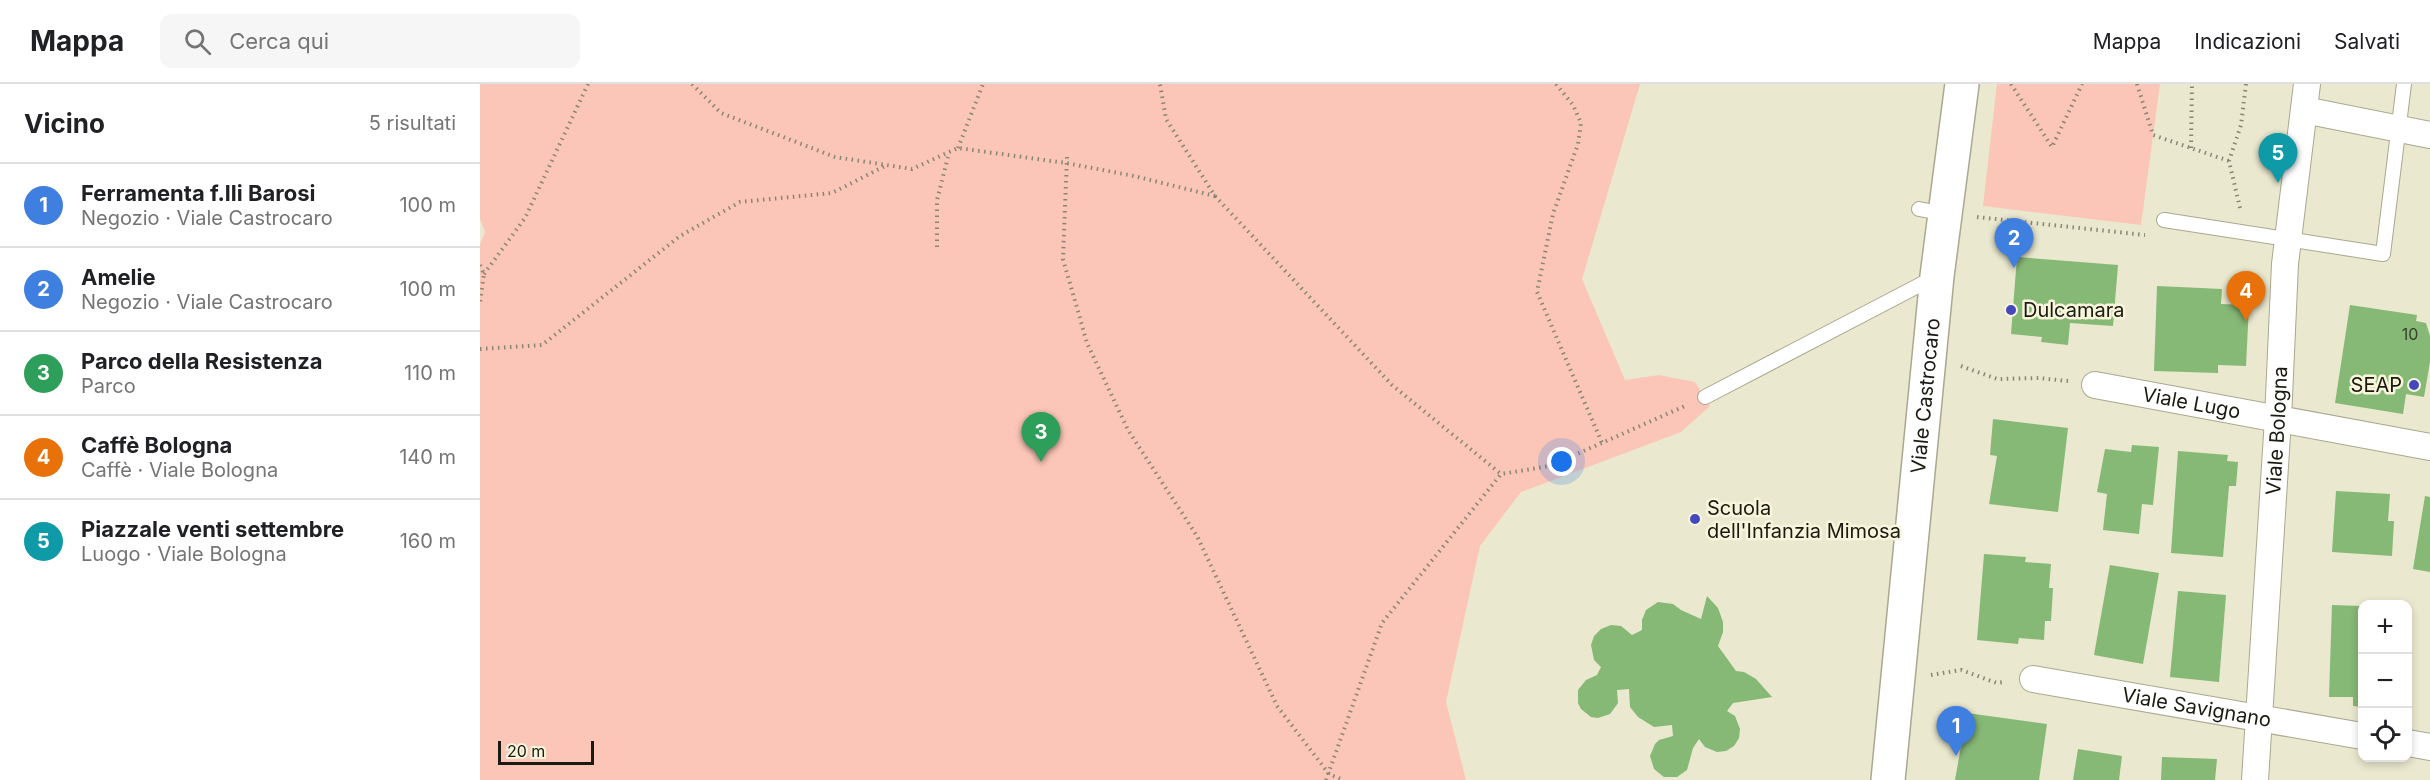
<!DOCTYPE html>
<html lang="it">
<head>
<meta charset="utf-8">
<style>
  body { margin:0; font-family:Inter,sans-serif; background:#f6f6f6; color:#202124 }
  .controls { position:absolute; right:18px; bottom:18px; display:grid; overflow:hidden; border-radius:12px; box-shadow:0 3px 9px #0003 }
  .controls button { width:54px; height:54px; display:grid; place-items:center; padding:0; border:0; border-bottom:2px solid #e0e0e0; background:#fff; color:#202124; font:30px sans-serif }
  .scale { position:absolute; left:18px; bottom:15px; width:96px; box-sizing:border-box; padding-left:6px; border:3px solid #1b1a11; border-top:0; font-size:16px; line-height:21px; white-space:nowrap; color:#1b1a11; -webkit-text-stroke:4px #f7f5db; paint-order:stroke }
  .you { position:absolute; left:1082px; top:378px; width:21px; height:21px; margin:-15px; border:4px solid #fff; border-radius:50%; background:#1a73e8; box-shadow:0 0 0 9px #1a73e833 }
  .badge { display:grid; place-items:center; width:39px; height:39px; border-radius:50%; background:#d93025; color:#fff; font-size:20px; font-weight:700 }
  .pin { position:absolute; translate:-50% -50px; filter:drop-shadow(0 2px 3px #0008) }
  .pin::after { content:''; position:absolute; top:32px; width:21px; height:18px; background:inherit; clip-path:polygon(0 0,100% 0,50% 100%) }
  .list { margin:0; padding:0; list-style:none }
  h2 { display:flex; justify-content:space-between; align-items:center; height:78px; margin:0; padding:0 24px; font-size:26px }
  h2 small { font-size:20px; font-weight:400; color:#757577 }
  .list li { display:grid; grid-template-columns:39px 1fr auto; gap:18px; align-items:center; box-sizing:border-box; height:84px; padding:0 24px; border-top:2px solid #e0e0e0 }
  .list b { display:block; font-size:22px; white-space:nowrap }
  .list p { margin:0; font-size:20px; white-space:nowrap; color:#757577 }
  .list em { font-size:20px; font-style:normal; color:#757577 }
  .icon { flex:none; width:33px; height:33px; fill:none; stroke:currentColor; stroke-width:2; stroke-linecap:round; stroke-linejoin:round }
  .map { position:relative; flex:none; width:1950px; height:696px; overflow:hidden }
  header { display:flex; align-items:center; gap:36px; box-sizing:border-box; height:84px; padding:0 30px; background:#fff; border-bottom:2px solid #e0e0e0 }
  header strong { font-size:28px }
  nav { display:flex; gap:33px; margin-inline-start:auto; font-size:21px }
  .search { width:420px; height:54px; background:#f6f6f6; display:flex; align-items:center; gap:15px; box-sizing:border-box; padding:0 21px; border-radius:12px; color:#757577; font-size:22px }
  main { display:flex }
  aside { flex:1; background:#fff }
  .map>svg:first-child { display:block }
</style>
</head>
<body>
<header>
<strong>Mappa</strong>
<div class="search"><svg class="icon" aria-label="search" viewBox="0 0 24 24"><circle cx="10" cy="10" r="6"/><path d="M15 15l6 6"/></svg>Cerca qui</div>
<nav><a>Mappa</a><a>Indicazioni</a><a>Salvati</a></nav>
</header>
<main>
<aside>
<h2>Vicino<small>5 risultati</small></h2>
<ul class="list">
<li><span class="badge" style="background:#3f7fe0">1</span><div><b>Ferramenta f.lli Barosi</b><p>Negozio · Viale Castrocaro</p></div><em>100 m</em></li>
<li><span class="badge" style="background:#3f7fe0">2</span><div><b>Amelie</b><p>Negozio · Viale Castrocaro</p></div><em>100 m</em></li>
<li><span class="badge" style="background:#2e9e5b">3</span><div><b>Parco della Resistenza</b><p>Parco</p></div><em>110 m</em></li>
<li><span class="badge" style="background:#e8710a">4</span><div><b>Caffè Bologna</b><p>Caffè · Viale Bologna</p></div><em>140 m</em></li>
<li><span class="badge" style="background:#0f9aa8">5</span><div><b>Piazzale venti settembre</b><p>Luogo · Viale Bologna</p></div><em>160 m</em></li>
</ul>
</aside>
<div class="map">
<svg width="1950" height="696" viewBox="0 0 1950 696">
  <rect width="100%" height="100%" fill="#eae8ce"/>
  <!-- green -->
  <g fill="#fbc6b8">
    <path d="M0,0H1160L1102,195L1145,296L1179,291L1215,298L1230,322L1201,348L1041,408L1000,462L966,618L986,696H0V160L5,148L0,135Z"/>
    <path d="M1517,0H1680L1661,141L1503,122Z"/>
  </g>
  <!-- building -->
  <g fill="#86b876">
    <path d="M1537,173L1638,181L1633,242L1590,239L1588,261L1561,258L1562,253L1531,250Z"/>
    <path d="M1677,202L1742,205L1741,220L1769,221L1766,282L1738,281V289L1674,287Z"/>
    <path d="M1870,221L1937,231L1936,237L1946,239L1950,252V278L1944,313L1926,310L1923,330L1855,319Z"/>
    <path d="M1513,335L1588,344L1578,428L1509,420L1517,372L1510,371Z"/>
    <path d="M1652,361L1679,363L1673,421L1662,420L1659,450L1623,446L1627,410L1617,408L1625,365L1651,368Z"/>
    <path d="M1698,367L1748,371L1747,377L1758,378L1756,402H1749L1743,473L1691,469Z"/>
    <path d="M1856,407L1910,410L1908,437H1914L1912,472L1852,468Z"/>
    <path d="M1945,412L1950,413V488L1933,485Z"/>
    <path d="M1504,470L1546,473L1545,478L1571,480L1569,504H1573L1571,537H1565L1564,556L1539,554L1538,560L1497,556Z"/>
    <path d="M1630,481L1679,489L1663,580L1614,571Z"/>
    <path d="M1698,507L1746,511L1739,598L1690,593Z"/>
    <path d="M1227,512L1238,524L1243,538V548L1238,562L1256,587L1264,588L1276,595L1292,613L1253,619L1247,627L1255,632L1260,645L1259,654L1254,662L1246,667L1237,668L1225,663L1219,655L1213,664L1207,686L1197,693H1184L1174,685L1170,672L1175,660L1179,656L1193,652L1192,641L1174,643L1158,633L1150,623L1149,605L1137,606L1138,619L1130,630L1118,634L1111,633L1101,625L1098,619V606L1106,596L1117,591L1121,583L1114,576L1111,561L1114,552L1121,545L1131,541L1141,542L1152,551L1162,546V536L1166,526L1178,518L1193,520L1201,526L1221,535Z"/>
    <path d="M1852,521L1882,522V623L1873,622V613H1849Z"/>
    <path d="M1928,524H1931L1930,555H1928Z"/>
    <path d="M1487,629L1567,640L1559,696H1475Z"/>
    <path d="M1598,665L1642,672L1639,696H1593Z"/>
    <path d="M1682,673L1737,675L1735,696H1681Z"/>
  </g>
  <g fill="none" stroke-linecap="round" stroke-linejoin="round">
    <defs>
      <g id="lane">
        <path d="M1439,125L1465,130"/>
        <path d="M1684,136L1903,170L1924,0"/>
        <path d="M1225,313L1455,193"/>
      </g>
      <g id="street">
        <path d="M1824,26L1950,51"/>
        <path id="s1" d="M1615,301L1950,363"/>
        <path id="s2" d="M1553,595L1882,652"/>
        <path d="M1928,659L1950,663"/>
        <path id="s3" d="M1775,696L1798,335L1805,180L1827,0"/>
      </g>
      <g id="secondary">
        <path id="s4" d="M1408,696L1457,192L1482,0"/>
      </g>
    </defs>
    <!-- lane casing -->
    <use href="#lane" stroke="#aaa890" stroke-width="16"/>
    <!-- street casing -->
    <use href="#street" stroke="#aaa890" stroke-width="28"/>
    <!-- secondary casing -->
    <use href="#secondary" stroke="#aaa890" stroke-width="36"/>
    <!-- path -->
    <g stroke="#888674" stroke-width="4" stroke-dasharray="1.5 4.5" stroke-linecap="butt">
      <path d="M212,0L241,29L355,73L432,85L478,64L586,79L654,92L735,112L686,35L680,0"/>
      <path d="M1076,0L1093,21L1101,39L1098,60L1073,130L1057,208L1122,359"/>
      <path d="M1531,0L1572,63L1602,0"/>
      <path d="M1657,0L1673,51L1749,77"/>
      <path d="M478,64L503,0"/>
      <path d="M1711,64L1712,0"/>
      <path d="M587,73L583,175L607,259L648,346L717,452L797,622L849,690L863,696"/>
      <path d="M735,112L912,301L1021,390"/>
      <path d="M1760,124L1749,77L1761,41L1766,0"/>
      <path d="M1497,133L1665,151"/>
      <path d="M457,163V116L469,69"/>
      <path d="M0,181L4,190L0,218"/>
      <path d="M4,190L45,134L108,0"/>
      <path d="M0,265L62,261L200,152L260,118L352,109L407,81"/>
      <path d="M1481,282L1517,295L1559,294L1588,297"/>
      <path d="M1451,591L1481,586L1517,599L1524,598"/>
      <path d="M846,696L902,539L1021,390L1070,382L1205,322"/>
    </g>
    <!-- lane -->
    <use href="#lane" stroke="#fff" stroke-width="14"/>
    <!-- street -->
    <use href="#street" stroke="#fff" stroke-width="26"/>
    <!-- secondary -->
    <use href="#secondary" stroke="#fff" stroke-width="33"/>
  </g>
  <!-- markers -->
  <g fill="#4447bd" stroke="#f7f5db" stroke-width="2">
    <circle cx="1531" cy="226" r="6"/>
    <circle cx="1934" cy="301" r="6"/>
    <circle cx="1215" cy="435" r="6"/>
  </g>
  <g text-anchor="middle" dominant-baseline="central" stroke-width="5" stroke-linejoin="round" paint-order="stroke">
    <!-- number labels -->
    <g font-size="16" fill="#36422a">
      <text x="1930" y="250">10</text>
    </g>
    <!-- poi labels -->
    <g font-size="20" fill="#1b1a11" stroke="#f7f5db" text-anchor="start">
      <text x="1543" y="226">Dulcamara</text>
      <text x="1922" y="301" text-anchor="end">SEAP</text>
      <text x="1227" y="424">Scuola<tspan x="1227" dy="23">dell'Infanzia Mimosa</tspan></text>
    </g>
    <!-- street labels -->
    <g font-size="20" fill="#1b1a11" stroke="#f7f5db">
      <text stroke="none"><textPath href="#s4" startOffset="386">Viale Castrocaro</textPath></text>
      <text stroke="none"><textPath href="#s1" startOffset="98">Viale Lugo</textPath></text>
      <text stroke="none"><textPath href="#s3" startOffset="350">Viale Bologna</textPath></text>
      <text stroke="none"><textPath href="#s2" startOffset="166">Viale Savignano</textPath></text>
    </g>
  </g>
</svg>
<div class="controls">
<button>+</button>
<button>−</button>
<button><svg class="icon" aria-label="locate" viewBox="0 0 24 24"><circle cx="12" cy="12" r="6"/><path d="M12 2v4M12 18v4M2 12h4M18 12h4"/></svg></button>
</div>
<div class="scale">20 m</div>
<div class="you"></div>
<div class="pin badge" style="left:1476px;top:672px;background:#3f7fe0">1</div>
<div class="pin badge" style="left:1534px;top:184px;background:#3f7fe0">2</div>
<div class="pin badge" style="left:561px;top:378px;background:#2e9e5b">3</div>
<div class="pin badge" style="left:1766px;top:237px;background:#e8710a">4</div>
<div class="pin badge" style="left:1798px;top:99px;background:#0f9aa8">5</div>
</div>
</main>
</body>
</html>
